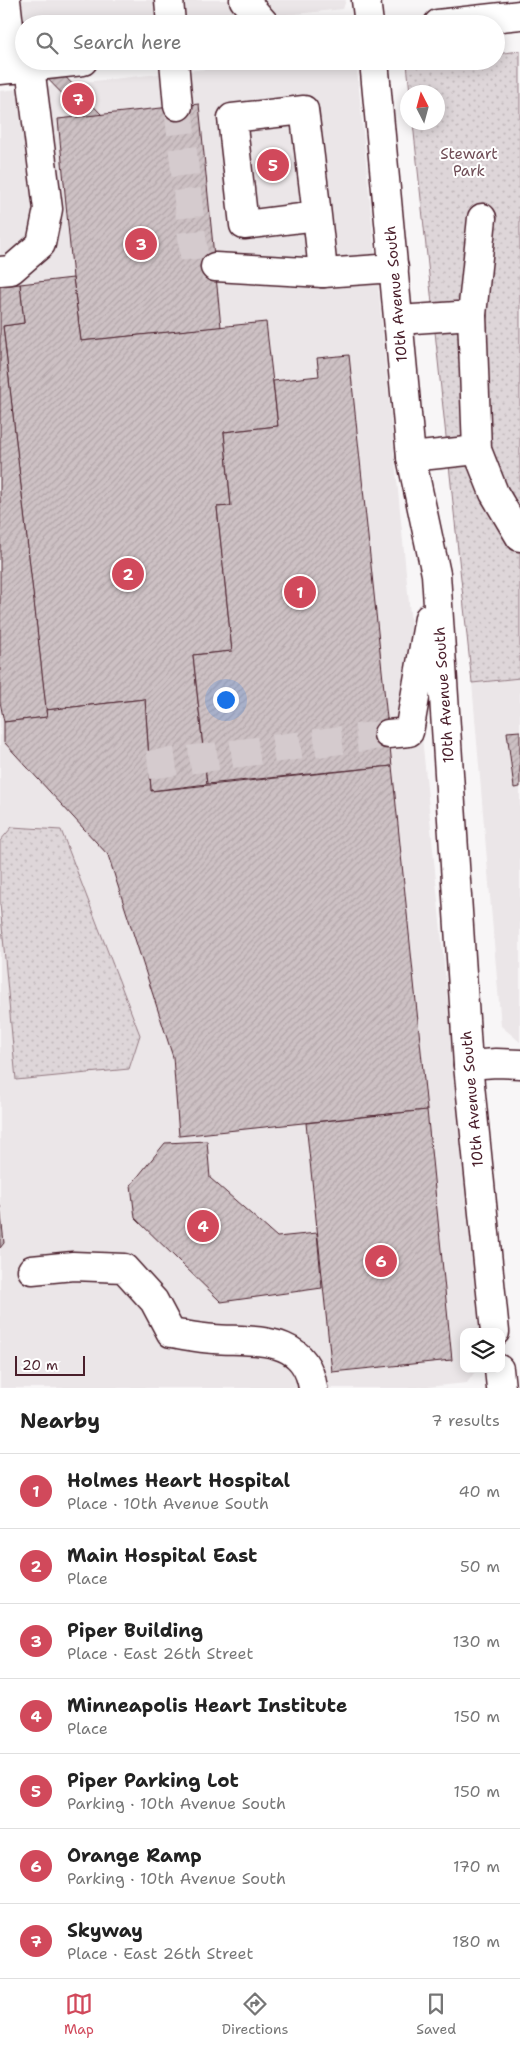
<!DOCTYPE html>
<html lang="en">
<head>
<meta charset="utf-8">
<style>
  body { margin:0; font-family:"Shantell Sans",sans-serif; background:#f2f2f2; color:#222 }
  .controls { position:absolute; right:15px; bottom:15px; display:grid; overflow:hidden; border-radius:10px; box-shadow:0 2px 12px #0003 }
  .controls button { width:45px; height:45px; display:grid; place-items:center; padding:0; border:0; border-bottom:1px solid #e0e0e0; background:#fff; color:#222; font:25px sans-serif }
  .compass { position:absolute; left:400px; top:85px; width:45px; height:45px; border-radius:50%; background:#fff; box-shadow:0 2px 12px #0003; rotate:354deg }
  .scale { position:absolute; left:15px; bottom:12px; width:70px; box-sizing:border-box; padding-left:5px; border:2px solid #4a1f2b; border-top:0; font-size:14px; line-height:18px; white-space:nowrap; color:#4a1f2b; -webkit-text-stroke:4px #fff; paint-order:stroke }
  .you { position:absolute; left:225px; top:699px; width:18px; height:18px; margin:-12px; border:4px solid #fff; border-radius:50%; background:#1a73e8; box-shadow:0 0 0 8px #1a73e833 }
  .badge { display:grid; place-items:center; width:32px; height:32px; border-radius:50%; background:#d1495b; color:#fff; font-size:16px; font-weight:700 }
  .pin { position:absolute; translate:-50% -50%; border:2px solid #fff; box-shadow:0 1px 5px #0006 }
  .list { margin:0; padding:0; list-style:none }
  h2 { display:flex; justify-content:space-between; align-items:center; height:65px; margin:0; padding:0 20px; font-size:21px }
  h2 small { font-size:16px; font-weight:400; color:#767676 }
  .list li { display:grid; grid-template-columns:32px 1fr auto; gap:15px; align-items:center; box-sizing:border-box; height:75px; padding:0 20px; border-top:1px solid #e0e0e0 }
  .list b { display:block; font-size:19px; white-space:nowrap }
  .list p { margin:0; font-size:16px; white-space:nowrap; color:#767676 }
  .list em { font-size:16px; font-style:normal; color:#767676 }
  .icon { flex:none; width:28px; height:28px; fill:none; stroke:currentColor; stroke-width:2; stroke-linecap:round; stroke-linejoin:round }
  .map { position:relative; flex:none; width:520px; height:1388px; overflow:hidden }
  .search { position:absolute; background:#fff; box-shadow:0 2px 12px #0003; left:15px; right:15px; top:15px; height:55px; display:flex; align-items:center; gap:12px; box-sizing:border-box; padding:0 18px; border-radius:28px; color:#767676; font-size:19px }
  .sheet { height:590px; background:#fff }
  nav { display:flex; justify-content:space-around; align-items:center; box-sizing:border-box; height:70px; border-top:1px solid #e0e0e0; background:#fff; font-size:14px; color:#767676 }
  nav a { display:grid; justify-items:center; gap:2px }
  nav .on { color:#d1495b }
  .map>svg:first-child { display:block }
</style>
</head>
<body>
<div class="map">
<svg width="520" height="1388" viewBox="0 0 520 1388">
  <defs>
    <pattern id="grass-dots" width="8" height="8" patternUnits="userSpaceOnUse" patternTransform="scale(1.25)"><rect width="8" height="8" fill="#ded6d9"/><path d="M2 2h.1M6 6h.1" fill="none" stroke="#c0b7ba" stroke-width="1.8" stroke-linecap="round"/></pattern>
    <pattern id="building-hatch" width="6" height="6" patternUnits="userSpaceOnUse" patternTransform="scale(1.25)"><rect width="6" height="6" fill="#cdc1c4"/><path d="M-1 1l2-2M0 6l6-6M5 7l2-2" fill="none" stroke="#b2a5a9"/></pattern>
  </defs>
  <rect width="100%" height="100%" fill="#f8f6f7"/>
  <filter id="ink" filterUnits="userSpaceOnUse"><feTurbulence type="fractalNoise" baseFrequency=".02" numOctaves="2"/><feDisplacementMap in="SourceGraphic" scale="10" xChannelSelector="R" yChannelSelector="G"/><feConvolveMatrix kernelMatrix="1 2 1 2 8 2 1 2 1" color-interpolation-filters="sRGB"/></filter>
  <g filter="url(#ink)">
    <!-- built -->
    <g fill="#ebe6e8">
      <path d="M0,0H346L343,9L199,24H24V42Z"/>
      <path d="M280,61H348L357,69L480,1332H464V1369H477L467,1383L417,1388H0V91Z"/>
      <path d="M520,678V1042L501,1026L472,683Z"/>
    </g>
    <!-- grass -->
    <g fill="url(#grass-dots)" stroke="#947a82">
      <path d="M520,51V678L472,683L413,123L438,122V92H410L407,64L429,61H496V54Z"/>
      <path d="M12,827L61,830L140,1035L129,1069L16,1080L0,904V841Z"/>
    </g>
    <!-- building -->
    <g fill="url(#building-hatch)" stroke="#4a1f2b">
      <path d="M30,61L55,66L102,115L85,117Z"/>
      <path d="M199,104L221,327L81,341L73,278L58,119Z"/>
      <path d="M73,278L81,341L266,322L278,426L224,432L231,506L217,507L232,651L193,655L207,784L151,791L145,699L46,710L3,326L24,323L20,284Z"/>
      <path d="M20,284L24,323L3,326L47,717L4,722L0,702V286Z"/>
      <path d="M349,355L392,766L207,784L193,655L232,651L217,507L231,506L224,432L278,426L273,381L319,376L317,358Z"/>
      <path d="M145,699L151,791L392,766L427,1110L179,1136L173,1057L108,855L4,742V722L47,717L46,710Z"/>
      <path d="M520,731V787L514,788L507,732Z"/>
      <path d="M427,1110L452,1360L332,1372L306,1123Z"/>
      <path d="M207,1141L210,1178L277,1237L317,1233L322,1288L221,1302L135,1218L131,1185L165,1143Z"/>
      <path d="M0,1206L4,1243L0,1248Z"/>
    </g>
    <g fill="none" stroke-linecap="round" stroke-linejoin="round">
      <!-- minor-tunnel -->
      <g stroke="#d5cbce" stroke-width="28" stroke-dasharray="28 14" stroke-linecap="butt">
        <path d="M178,106L195,265L215,267"/>
        <path d="M148,765L388,734"/>
      </g>
      <defs>
        <g id="minor">
          <path d="M6,0L14,69"/>
          <path d="M169,0L171,24"/>
          <path d="M244,0L265,24"/>
          <path d="M366,0L369,24"/>
          <path d="M438,24L520,15"/>
          <path d="M174,61L178,106"/>
          <path d="M374,61L411,457L436,574L468,1065L495,1332"/>
          <path d="M0,70L83,61"/>
          <path d="M317,216L244,225L232,118L304,110C311,164 318,218 323,273"/>
          <path d="M215,267L323,273L394,268"/>
          <path d="M0,271L11,270L41,244L48,209L30,67"/>
          <path d="M472,315L477,450L494,493L520,537"/>
          <path d="M399,320L472,315L482,218"/>
          <path d="M411,457L477,450"/>
          <path d="M388,734L409,732L429,618"/>
          <path d="M468,1065L496,1063L520,1064"/>
          <path d="M32,1270L73,1266L124,1268L154,1301L171,1333C185,1335 199,1338 214,1339C254,1342 305,1334 313,1388"/>
          <path d="M499,1369L501,1388"/>
        </g>
      </defs>
      <!-- minor casing -->
      <use href="#minor" stroke="#4a1f2b" stroke-width="31"/>
      <!-- minor -->
      <use href="#minor" stroke="#fff" stroke-width="28"/>
    </g>
  </g>
  <g text-anchor="middle" dominant-baseline="central" stroke-width="4" stroke-linejoin="round" paint-order="stroke">
    <!-- park labels -->
    <g font-size="15" fill="#6f4d56" stroke="#fff">
      <text x="469" y="154">Stewart<tspan x="469" dy="17">Park</tspan></text>
    </g>
    <!-- street labels -->
    <g font-size="15" fill="#4a1f2b" stroke="#fff">
      <text transform="translate(396 294) rotate(-95)">10th Avenue South</text>
      <text transform="translate(444 695) rotate(-94)">10th Avenue South</text>
      <text transform="translate(472 1099) rotate(-95)">10th Avenue South</text>
    </g>
  </g>
</svg>
<div class="controls">
<button><svg class="icon" aria-label="layers" viewBox="0 0 24 24"><path d="M12 4l9 5-9 5-9-5zM3 14l9 5 9-5"/></svg></button>
</div>
<svg class="compass" viewBox="-18 -18 36 36"><path d="M0-13l5 13h-10z" fill="#e53935"/><path d="M0 13l5-13h-10z" fill="#767676"/></svg>
<div class="scale">20 m</div>
<div class="you"></div>
<div class="pin badge" style="left:300px;top:592px">1</div>
<div class="pin badge" style="left:128px;top:574px">2</div>
<div class="pin badge" style="left:141px;top:244px">3</div>
<div class="pin badge" style="left:203px;top:1226px">4</div>
<div class="pin badge" style="left:273px;top:165px">5</div>
<div class="pin badge" style="left:381px;top:1261px">6</div>
<div class="pin badge" style="left:78px;top:99px">7</div>
<div class="search"><svg class="icon" aria-label="search" viewBox="0 0 24 24"><circle cx="10" cy="10" r="6"/><path d="M15 15l6 6"/></svg>Search here</div>
</div>
<section class="sheet">
<h2>Nearby<small>7 results</small></h2>
<ul class="list">
<li><span class="badge">1</span><div><b>Holmes Heart Hospital</b><p>Place · 10th Avenue South</p></div><em>40 m</em></li>
<li><span class="badge">2</span><div><b>Main Hospital East</b><p>Place</p></div><em>50 m</em></li>
<li><span class="badge">3</span><div><b>Piper Building</b><p>Place · East 26th Street</p></div><em>130 m</em></li>
<li><span class="badge">4</span><div><b>Minneapolis Heart Institute</b><p>Place</p></div><em>150 m</em></li>
<li><span class="badge">5</span><div><b>Piper Parking Lot</b><p>Parking · 10th Avenue South</p></div><em>150 m</em></li>
<li><span class="badge">6</span><div><b>Orange Ramp</b><p>Parking · 10th Avenue South</p></div><em>170 m</em></li>
<li><span class="badge">7</span><div><b>Skyway</b><p>Place · East 26th Street</p></div><em>180 m</em></li>
</ul>
</section>
<nav>
<a class="on"><svg class="icon" aria-label="map" viewBox="0 0 24 24"><path d="M3 6l6-2 6 2 6-2v14l-6 2-6-2-6 2zM9 4v14M15 6v14"/></svg>Map</a>
<a><svg class="icon" aria-label="directions" viewBox="0 0 24 24"><path d="M12 3l9 9-9 9-9-9zM9 14v-3h6M13 9l2 2-2 2"/></svg>Directions</a>
<a><svg class="icon" aria-label="saved" viewBox="0 0 24 24"><path d="M7 4h10v16l-5-4-5 4z"/></svg>Saved</a>
</nav>
</body>
</html>
